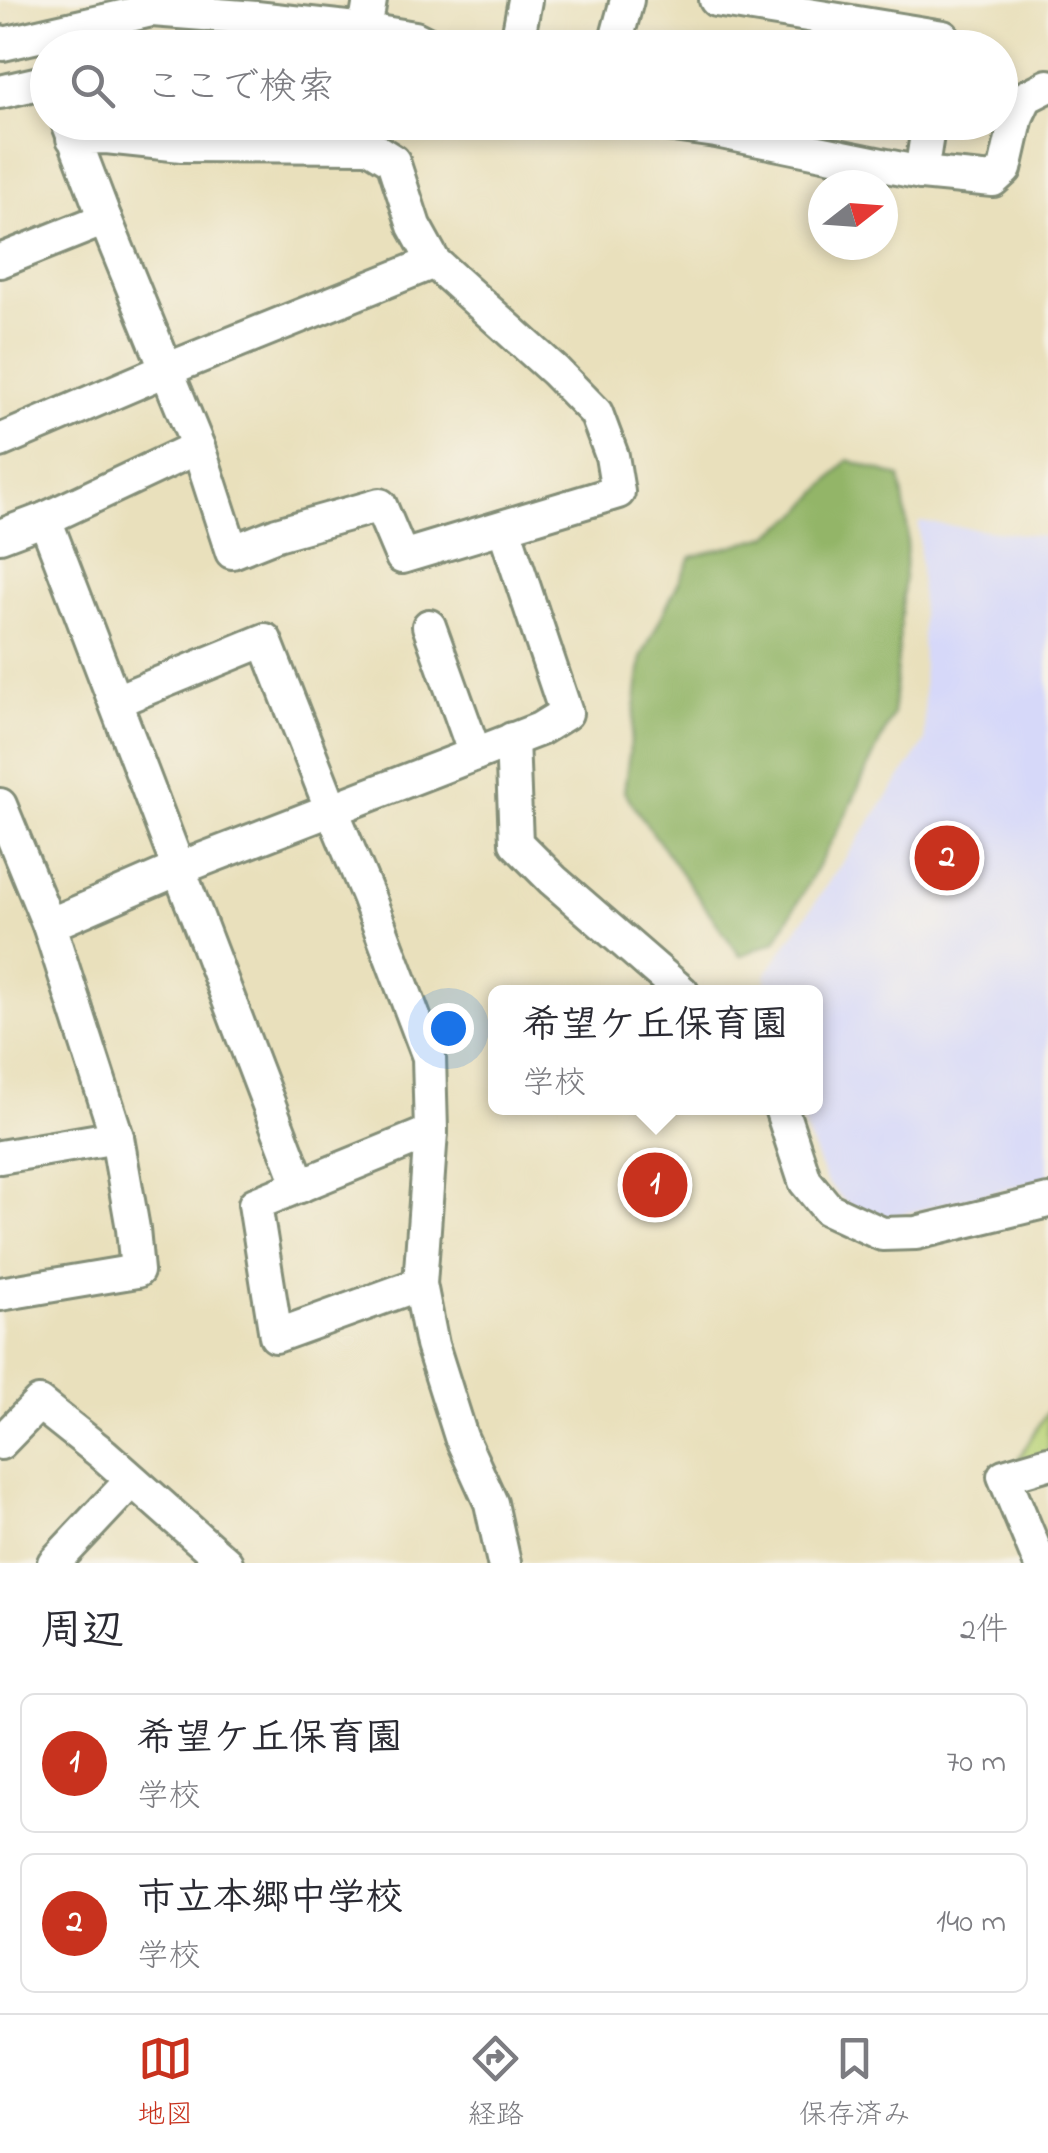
<!DOCTYPE html>
<html lang="ja">
<head>
<meta charset="utf-8">
<style>
  body { margin:0; font-family:"Indie Flower","Klee One",sans-serif; background:#f2f2f3; color:#2b2b33 }
  .compass { position:absolute; left:808px; top:170px; width:90px; height:90px; border-radius:50%; background:#fff; box-shadow:0 5px 15px #0003; rotate:73deg }
  .you { position:absolute; left:448px; top:1028px; width:35px; height:35px; margin:-25px; border:8px solid #fff; border-radius:50%; background:#1a73e8; box-shadow:0 0 0 15px #1a73e833 }
  .badge { display:grid; place-items:center; width:65px; height:65px; border-radius:50%; background:#c8321e; color:#fff; font-size:32px; font-weight:700 }
  .pin { position:absolute; translate:-50% -50%; border:5px solid #fff; box-shadow:0 2px 10px #0006 }
  .popup { position:absolute; left:488px; top:985px; width:335px; height:130px; box-sizing:border-box; display:grid; place-content:center; border-radius:15px; background:#fff; filter:drop-shadow(0 2px 8px #0005); font-size:32px; white-space:nowrap; color:#7c7c81 }
  .popup b { font-size:38px; color:#2b2b33 }
  .popup::after { content:''; position:absolute; left:50%; top:100%; margin-left:-20px; border:20px solid transparent; border-top-color:#fff }
  .list { margin:0; padding:0; list-style:none }
  h2 { display:flex; justify-content:space-between; align-items:center; height:130px; margin:0; padding:0 40px; font-size:42px }
  h2 small { font-size:32px; font-weight:400; color:#7c7c81 }
  .list li { display:grid; grid-template-columns:65px 1fr auto; gap:30px; align-items:center; box-sizing:border-box; height:140px; margin:0 20px 20px; padding:0 20px; border:2px solid #e1e1e2; border-radius:15px }
  .list b { display:block; font-size:38px; white-space:nowrap }
  .list p { margin:0; font-size:32px; white-space:nowrap; color:#7c7c81 }
  .list em { font-size:32px; font-style:normal; color:#7c7c81 }
  .icon { flex:none; width:55px; height:55px; fill:none; stroke:currentColor; stroke-width:2; stroke-linecap:round; stroke-linejoin:round }
  .map { position:relative; flex:none; width:1048px; height:1563px; overflow:hidden }
  .search { position:absolute; background:#fff; box-shadow:0 5px 15px #0003; left:30px; right:30px; top:30px; height:110px; display:flex; align-items:center; gap:25px; box-sizing:border-box; padding:0 35px; border-radius:55px; color:#7c7c81; font-size:38px }
  .sheet { height:450px; background:#fff }
  nav { display:flex; justify-content:space-around; align-items:center; box-sizing:border-box; height:140px; border-top:2px solid #e1e1e2; background:#fff; font-size:28px; color:#7c7c81 }
  nav a { display:grid; justify-items:center; gap:5px }
  nav .on { color:#c8321e }
  .map>svg:first-child { display:block }
</style>
</head>
<body>
<div class="map">
<svg width="1048" height="1563" viewBox="0 0 1048 1563">
  <rect width="100%" height="100%" fill="#f7f3e8"/>
  <filter id="ink" filterUnits="userSpaceOnUse"><feTurbulence type="fractalNoise" baseFrequency=".01" numOctaves="2"/><feDisplacementMap in="SourceGraphic" scale="20" xChannelSelector="R" yChannelSelector="G"/><feConvolveMatrix kernelMatrix="1 2 1 2 8 2 1 2 1" color-interpolation-filters="sRGB"/></filter>
  <filter id="wash" filterUnits="userSpaceOnUse"><feTurbulence type="fractalNoise" baseFrequency=".0048" numOctaves="4" result="noise"/><feDisplacementMap in="SourceGraphic" scale="40" xChannelSelector="R" yChannelSelector="G"/><feGaussianBlur stdDeviation="2.25" result="paint"/><feColorMatrix in="noise" values="0 0 0 0 0 0 0 0 0 0 0 0 0 0 0 0 0 1.4 0 .05"/><feComposite in="paint" operator="in"/></filter>
  <g filter="url(#wash)">
    <rect width="100%" height="100%" fill="#e9e0bc"/>
    <!-- built -->
    <path fill="#d6d8f9" d="M919,522L1048,537V1179L886,1218L848,1205L826,1181L797,1108H815V992H765L767,973L925,742Z"/>
    <!-- green -->
    <path fill="#bad378" stroke="#6c8856" stroke-width="2.5" d="M1048,1410V1462L1012,1470Z"/>
    <!-- forest -->
    <path fill="#93b568" stroke="#59794e" stroke-width="2.5" d="M848,460L900,477L908,532L893,714L843,821L776,941L740,956L624,792L642,656L691,557L768,536L799,514Z"/>
  </g>
  <g filter="url(#ink)">
    <g fill="none" stroke-linecap="round" stroke-linejoin="round">
      <defs>
        <g id="minor">
          <path d="M716,0L943,37L941,48"/>
          <path d="M365,30L370,0"/>
          <path d="M0,42L3,44L152,10L256,18L365,30L415,38L435,48"/>
          <path d="M516,48L525,0"/>
          <path d="M614,48L627,0"/>
          <path d="M0,92L48,81"/>
          <path d="M68,122L105,219L198,447L232,552L277,534L380,505L402,557L618,492L612,456L596,413L555,371L434,262L414,226L393,161L369,146L182,145L106,137L73,138"/>
          <path d="M652,122L716,131L921,173L993,180L1005,169L1017,116L1026,97L1048,86"/>
          <path d="M921,173L929,122"/>
          <path d="M0,261L105,219"/>
          <path d="M0,441L166,370L434,262"/>
          <path d="M45,519L300,1186"/>
          <path d="M0,536L45,519L198,447"/>
          <path d="M429,626L475,754"/>
          <path d="M116,701L265,640L331,808L368,896L429,1057L431,1132L420,1284L432,1345L461,1437L491,1503L504,1563"/>
          <path d="M512,739L516,843L553,880L682,992"/>
          <path d="M0,805L49,925L117,1137L133,1229L137,1271L0,1294"/>
          <path d="M49,925L178,869L540,729L566,713L504,528"/>
          <path d="M781,1108L805,1181L828,1209L882,1234L916,1233L1048,1201"/>
          <path d="M0,1157L117,1137"/>
          <path d="M420,1284L276,1336L255,1204L431,1132"/>
          <path d="M0,1443L39,1403L103,1454L226,1563"/>
          <path d="M54,1563L131,1481"/>
          <path d="M1040,1563L1004,1476L1048,1463"/>
        </g>
      </defs>
      <!-- minor casing -->
      <use href="#minor" stroke="#848e78" stroke-width="38"/>
      <!-- minor -->
      <use href="#minor" stroke="#fff" stroke-width="32"/>
    </g>
  </g>
</svg>
<svg class="compass" viewBox="-18 -18 36 36"><path d="M0-13l5 13h-10z" fill="#e53935"/><path d="M0 13l5-13h-10z" fill="#7c7c81"/></svg>
<div class="you"></div>
<div class="pin badge" style="left:655px;top:1185px">1</div>
<div class="popup"><b>希望ケ丘保育園</b>学校</div>
<div class="pin badge" style="left:947px;top:858px">2</div>
<div class="search"><svg class="icon" aria-label="search" viewBox="0 0 24 24"><circle cx="10" cy="10" r="6"/><path d="M15 15l6 6"/></svg>ここで検索</div>
</div>
<section class="sheet">
<h2>周辺<small>2件</small></h2>
<ul class="list">
<li><span class="badge">1</span><div><b>希望ケ丘保育園</b><p>学校</p></div><em>70 m</em></li>
<li><span class="badge">2</span><div><b>市立本郷中学校</b><p>学校</p></div><em>140 m</em></li>
</ul>
</section>
<nav>
<a class="on"><svg class="icon" aria-label="map" viewBox="0 0 24 24"><path d="M3 6l6-2 6 2 6-2v14l-6 2-6-2-6 2zM9 4v14M15 6v14"/></svg>地図</a>
<a><svg class="icon" aria-label="directions" viewBox="0 0 24 24"><path d="M12 3l9 9-9 9-9-9zM9 14v-3h6M13 9l2 2-2 2"/></svg>経路</a>
<a><svg class="icon" aria-label="saved" viewBox="0 0 24 24"><path d="M7 4h10v16l-5-4-5 4z"/></svg>保存済み</a>
</nav>
</body>
</html>
